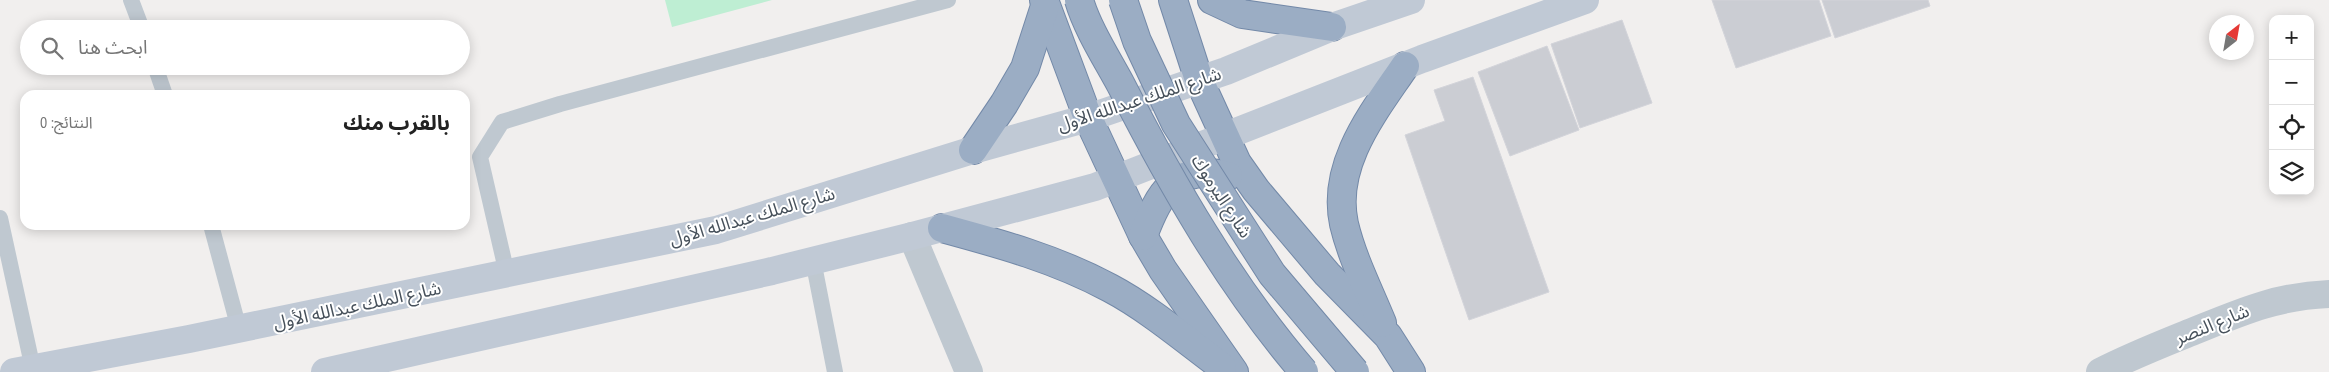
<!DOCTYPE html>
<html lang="ar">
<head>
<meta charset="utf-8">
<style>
  body { margin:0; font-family:"PT Sans Narrow","Noto Sans Arabic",sans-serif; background:#f2f2f2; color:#222; direction:rtl }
  .controls { position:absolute; right:15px; top:15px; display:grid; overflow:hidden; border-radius:10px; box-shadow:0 2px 12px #0003 }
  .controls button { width:45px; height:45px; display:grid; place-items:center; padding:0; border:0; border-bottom:1px solid #e0e0e0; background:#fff; color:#222; font:25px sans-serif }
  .compass { position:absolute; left:2209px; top:15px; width:45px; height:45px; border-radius:50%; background:#fff; box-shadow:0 2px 12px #0003; rotate:31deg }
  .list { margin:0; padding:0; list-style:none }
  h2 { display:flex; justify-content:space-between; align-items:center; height:65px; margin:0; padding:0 20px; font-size:21px }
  h2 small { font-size:16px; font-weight:400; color:#767676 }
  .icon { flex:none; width:28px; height:28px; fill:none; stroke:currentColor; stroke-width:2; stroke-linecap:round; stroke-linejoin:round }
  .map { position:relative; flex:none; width:2329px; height:372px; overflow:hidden; direction:ltr }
  .search { position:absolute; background:#fff; box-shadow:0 2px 12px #0003; left:20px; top:20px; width:450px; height:55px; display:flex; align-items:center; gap:12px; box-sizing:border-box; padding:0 18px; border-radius:28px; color:#767676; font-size:19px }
  .panel { position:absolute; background:#fff; box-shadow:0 2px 12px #0003; left:20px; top:90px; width:450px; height:140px; border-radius:15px; direction:rtl }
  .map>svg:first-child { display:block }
</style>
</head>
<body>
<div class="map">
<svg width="2329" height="372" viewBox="0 0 2329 372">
  <rect width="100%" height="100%" fill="#f1efee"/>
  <!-- green -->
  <path fill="#beeed3" d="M665,0H772L672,27Z"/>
  <!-- building -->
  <g fill="#cbcdd3" stroke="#d3d4da">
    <path d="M1712,0H1819L1831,36L1736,68Z"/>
    <path d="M1822,0H1928L1930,6L1835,38Z"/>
    <path d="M1622,20L1652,103L1580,128L1551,44Z"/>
    <path d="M1547,46L1579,130L1510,156L1478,72Z"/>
    <path d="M1473,77L1549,292L1469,320L1405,135L1445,121L1434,90Z"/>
  </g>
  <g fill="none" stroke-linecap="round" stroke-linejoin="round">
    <defs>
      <g id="trunk">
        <path d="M1044,0L1088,118L1143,236L1163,270L1234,372"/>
        <path d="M1173,0L1199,80L1237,163L1256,190L1327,274L1388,336L1411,372"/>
        <path d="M1212,0L1242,14L1332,27"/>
        <path d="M973,150L1004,104L1025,68L1045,6"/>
        <path d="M942,228C1001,244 1056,259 1110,288C1148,308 1187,341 1222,367"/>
        <path d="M1143,236C1159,193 1175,163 1228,176"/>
        <path d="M1382,323C1369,291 1352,258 1344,224C1331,164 1374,112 1405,66"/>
      </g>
    </defs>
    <!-- trunk casing -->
    <use href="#trunk" stroke="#7389a8" stroke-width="30"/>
    <!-- service -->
    <g stroke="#bfc8d0" stroke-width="16">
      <path d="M131,0L142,29"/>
      <path d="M155,66L165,95"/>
      <path d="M0,218L33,369"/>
      <path d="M211,225L239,329"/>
      <path d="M813,260L835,372"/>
      <path d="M507,274L480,157L502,122L560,104L948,0"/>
    </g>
    <!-- minor -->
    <path stroke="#bfc8d0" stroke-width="28" d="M912,236L969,372"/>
    <!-- tertiary -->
    <path stroke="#bfc8d0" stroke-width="28" d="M2100,372C2131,356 2162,344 2194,331C2241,312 2277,296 2329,294"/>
    <!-- secondary -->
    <g stroke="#c0c9d5" stroke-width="28">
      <path d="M14,372L189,339L716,230L973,150L1088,118L1226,71L1332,27L1411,0"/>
      <path d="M325,372L772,271L912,236L1095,187L1422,59L1585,0"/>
    </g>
    <!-- trunk -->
    <use href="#trunk" stroke="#9badc4" stroke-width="28"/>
    <defs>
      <g id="trunk-bridge">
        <path d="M1079,0C1087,28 1107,59 1121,85C1172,185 1230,286 1304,372"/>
        <path d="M1123,0L1137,41L1176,124L1272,274L1355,372"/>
      </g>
    </defs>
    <!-- trunk-bridge casing -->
    <use href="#trunk-bridge" stroke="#7389a8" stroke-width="30" stroke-linecap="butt"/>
    <!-- trunk-bridge -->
    <use href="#trunk-bridge" stroke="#9badc4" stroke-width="28"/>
  </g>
  <g text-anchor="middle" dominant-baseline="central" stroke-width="4" stroke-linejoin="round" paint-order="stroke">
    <!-- street labels -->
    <g font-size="18" fill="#47515b" stroke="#fff">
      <text transform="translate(1139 99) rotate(-18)">شارع الملك عبدالله الأول</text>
      <text transform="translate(1222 196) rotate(57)">شارع اليرموك</text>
      <text transform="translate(752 216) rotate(-16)">شارع الملك عبدالله الأول</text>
      <text transform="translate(357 305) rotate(-12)">شارع الملك عبدالله الأول</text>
      <text transform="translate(2212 324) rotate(-22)">شارع النصر</text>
    </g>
  </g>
</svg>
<div class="controls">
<button>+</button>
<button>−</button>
<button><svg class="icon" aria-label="locate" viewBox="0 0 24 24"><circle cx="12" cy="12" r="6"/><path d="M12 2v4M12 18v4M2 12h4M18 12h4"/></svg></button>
<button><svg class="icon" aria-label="layers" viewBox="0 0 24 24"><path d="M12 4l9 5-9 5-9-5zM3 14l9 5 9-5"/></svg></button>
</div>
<svg class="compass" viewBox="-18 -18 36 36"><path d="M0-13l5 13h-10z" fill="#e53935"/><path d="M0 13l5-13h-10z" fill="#767676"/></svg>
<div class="search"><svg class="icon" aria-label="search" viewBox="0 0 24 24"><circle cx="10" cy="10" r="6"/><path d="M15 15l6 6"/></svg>ابحث هنا</div>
<section class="panel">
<h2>بالقرب منك<small>النتائج: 0</small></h2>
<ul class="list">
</ul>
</section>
</div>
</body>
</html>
